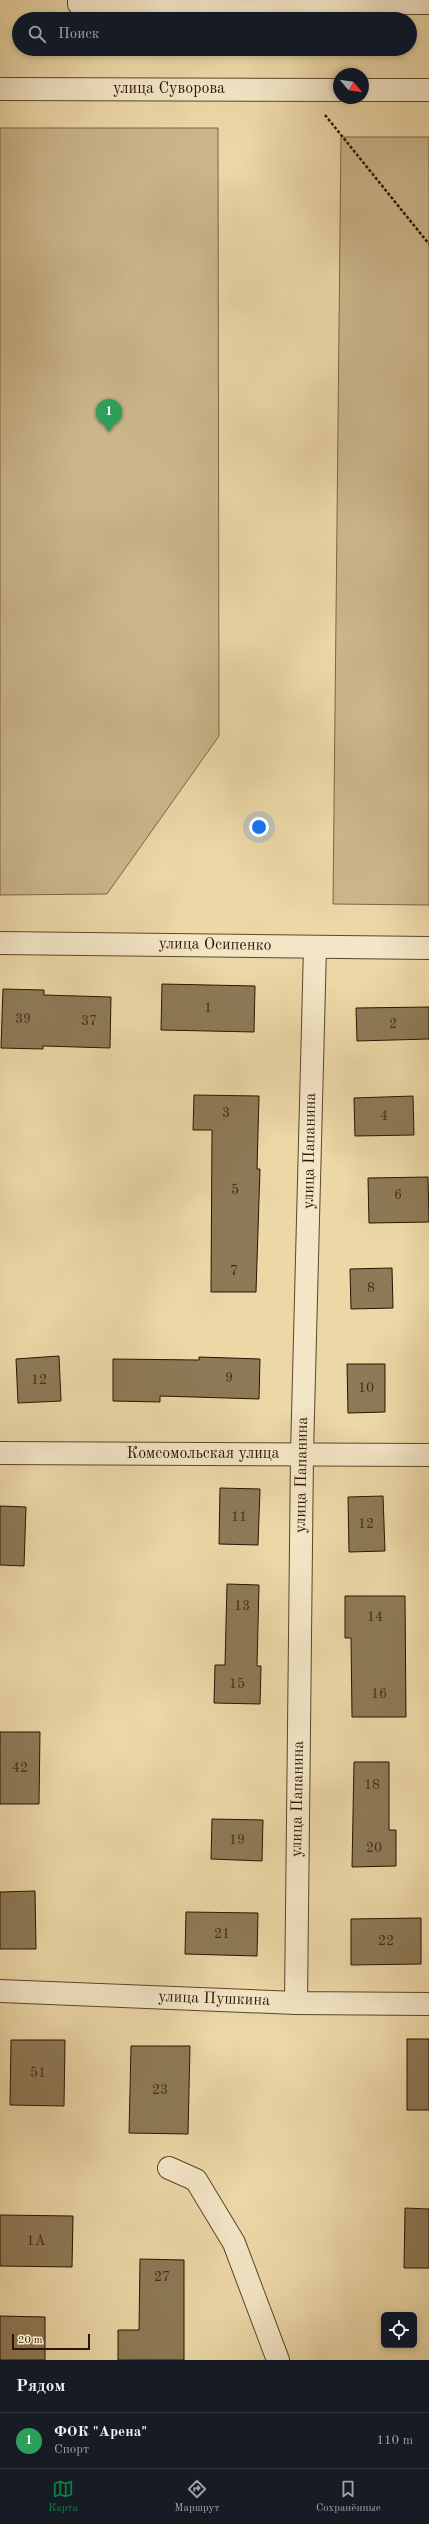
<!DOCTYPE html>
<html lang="ru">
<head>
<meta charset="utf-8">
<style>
  body { margin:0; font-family:"Old Standard TT",serif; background:#20242c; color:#f1f3f6 }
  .controls { position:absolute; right:12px; bottom:12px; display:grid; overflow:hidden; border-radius:6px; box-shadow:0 2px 6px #0003 }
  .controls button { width:36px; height:36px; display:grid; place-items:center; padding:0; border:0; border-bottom:1px solid #363941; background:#171b24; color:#f1f3f6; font:20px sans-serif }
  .compass { position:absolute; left:333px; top:68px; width:36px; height:36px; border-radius:50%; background:#171b24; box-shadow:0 2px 6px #0003; rotate:119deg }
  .scale { position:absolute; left:12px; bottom:10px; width:78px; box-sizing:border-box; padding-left:4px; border:2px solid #291500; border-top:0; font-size:11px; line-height:14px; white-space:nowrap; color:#291500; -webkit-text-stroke:3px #f3e5c6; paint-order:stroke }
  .you { position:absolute; left:259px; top:827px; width:14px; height:14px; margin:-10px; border:3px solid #fff; border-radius:50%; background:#1a73e8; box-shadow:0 0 0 6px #1a73e833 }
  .badge { display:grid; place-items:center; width:26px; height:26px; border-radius:50%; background:#0b8043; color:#fff; font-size:13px; font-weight:700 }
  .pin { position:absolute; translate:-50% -33px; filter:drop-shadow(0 1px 2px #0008) }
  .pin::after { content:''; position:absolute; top:21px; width:14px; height:12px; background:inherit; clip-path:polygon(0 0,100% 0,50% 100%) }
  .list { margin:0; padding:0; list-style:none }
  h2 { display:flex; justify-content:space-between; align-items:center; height:52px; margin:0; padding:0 16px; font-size:17px }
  h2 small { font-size:13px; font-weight:400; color:#9ea1a6 }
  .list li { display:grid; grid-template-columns:26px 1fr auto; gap:12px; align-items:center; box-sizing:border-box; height:56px; padding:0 16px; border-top:1px solid #363941 }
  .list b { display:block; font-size:15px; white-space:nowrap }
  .list p { margin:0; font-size:13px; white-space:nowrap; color:#9ea1a6 }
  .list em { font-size:13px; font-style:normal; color:#9ea1a6 }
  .icon { flex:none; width:22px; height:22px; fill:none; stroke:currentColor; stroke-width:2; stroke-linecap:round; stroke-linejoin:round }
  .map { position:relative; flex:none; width:429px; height:2360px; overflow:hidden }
  .search { position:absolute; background:#171b24; box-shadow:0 2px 6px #0003; left:12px; right:12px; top:12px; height:44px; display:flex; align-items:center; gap:10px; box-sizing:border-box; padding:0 14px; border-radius:22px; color:#9ea1a6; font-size:15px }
  .sheet { height:108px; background:#171b24 }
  nav { display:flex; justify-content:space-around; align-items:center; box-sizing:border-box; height:56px; border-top:1px solid #363941; background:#171b24; font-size:11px; color:#9ea1a6 }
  nav a { display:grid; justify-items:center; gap:2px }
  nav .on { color:#0b8043 }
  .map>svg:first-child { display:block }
</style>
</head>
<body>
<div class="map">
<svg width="429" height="2360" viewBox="0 0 429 2360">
  <rect width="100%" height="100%" fill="#ecd7a7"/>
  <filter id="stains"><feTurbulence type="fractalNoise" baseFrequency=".005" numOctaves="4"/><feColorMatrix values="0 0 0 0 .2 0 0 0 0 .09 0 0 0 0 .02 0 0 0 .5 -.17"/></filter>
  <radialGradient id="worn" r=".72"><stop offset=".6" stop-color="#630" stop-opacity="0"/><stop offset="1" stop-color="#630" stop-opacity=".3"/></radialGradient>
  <!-- green -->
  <g fill="#cbb68b" stroke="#7a6646">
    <path d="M0,128H218L219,736L107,894L0,895Z"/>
    <path d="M341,137H429V905L333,904Z"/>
  </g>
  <!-- building -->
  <g fill="#8e7a57" stroke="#291500">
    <path d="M162,984L255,986L254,1032L161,1030Z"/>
    <path d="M3,989L44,990V995L111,997L110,1048L43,1046V1049L1,1048Z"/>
    <path d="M429,1007V1039L357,1041L356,1008Z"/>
    <path d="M194,1095L259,1096L257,1169H260L256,1292H211L212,1130H193Z"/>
    <path d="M413,1096L414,1135L355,1136L354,1098Z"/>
    <path d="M428,1177L429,1222L369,1223L368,1178Z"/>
    <path d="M392,1268L393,1308L351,1309L350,1269Z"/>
    <path d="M59,1356L61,1401L18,1403L16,1359Z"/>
    <path d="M199,1357L260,1359L259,1399L160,1396V1402L113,1401V1359L199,1360Z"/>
    <path d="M347,1364H385V1412L348,1413Z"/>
    <path d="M220,1488L260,1489L258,1545L219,1544Z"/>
    <path d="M383,1496L385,1551L349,1552L348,1497Z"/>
    <path d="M0,1506L26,1507L24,1566L0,1565Z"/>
    <path d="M227,1584L259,1585L257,1666H261L260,1704L214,1703L215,1665H225Z"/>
    <path d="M345,1596H405L406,1717H352L351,1638H345Z"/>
    <path d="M0,1732H40L39,1804H0Z"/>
    <path d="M354,1762H389V1830H396V1866L352,1867Z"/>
    <path d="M212,1819L263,1820L262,1861L211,1859Z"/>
    <path d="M35,1891L36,1949H0V1892Z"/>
    <path d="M186,1912L258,1913L257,1956L185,1954Z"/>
    <path d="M421,1918V1964L351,1965V1919Z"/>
    <rect x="407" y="2039" width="22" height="71"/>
    <path d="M11,2040H65L64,2106L10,2105Z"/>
    <path d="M131,2046H190L188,2134L129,2133Z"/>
    <path d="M405,2208L429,2209V2268H404Z"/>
    <path d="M0,2215L73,2216L72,2267L0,2266Z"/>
    <path d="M140,2259L184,2260V2360H118V2330H139Z"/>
    <path d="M0,2316L45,2317V2360H0Z"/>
  </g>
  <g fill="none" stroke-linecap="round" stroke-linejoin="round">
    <defs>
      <g id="minor">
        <path d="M79,0V4L429,3"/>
        <path d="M0,89L339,90"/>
        <path d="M363,90H429"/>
        <path d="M0,943L429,948"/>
        <path d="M0,1453L429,1455"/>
        <path d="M0,1991L296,2003L429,2004"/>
        <path d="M296,2003L302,1454L315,947"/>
        <path d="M169,2168L196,2180L234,2243L278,2360"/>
      </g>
    </defs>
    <!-- minor casing -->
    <use href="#minor" stroke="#5a462a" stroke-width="24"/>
    <!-- path -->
    <path stroke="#291500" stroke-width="2.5" stroke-dasharray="3 2" stroke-linecap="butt" d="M325,115L429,244"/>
    <!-- minor -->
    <use href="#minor" stroke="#f3e5c6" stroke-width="22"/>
  </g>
  <g text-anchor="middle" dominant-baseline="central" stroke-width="3" stroke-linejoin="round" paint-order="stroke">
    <!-- number labels -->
    <g font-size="14" fill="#422e16">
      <text x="208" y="1008">1</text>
      <text x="23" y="1019">39</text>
      <text x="89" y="1021">37</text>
      <text x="393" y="1024">2</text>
      <text x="226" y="1113">3</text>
      <text x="384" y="1116">4</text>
      <text x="235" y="1190">5</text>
      <text x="398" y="1195">6</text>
      <text x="234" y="1271">7</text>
      <text x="371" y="1288">8</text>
      <text x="229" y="1378">9</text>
      <text x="39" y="1380">12</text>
      <text x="366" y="1388">10</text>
      <text x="239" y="1517">11</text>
      <text x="366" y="1524">12</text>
      <text x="242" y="1606">13</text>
      <text x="375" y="1617">14</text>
      <text x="237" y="1684">15</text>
      <text x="379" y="1694">16</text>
      <text x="20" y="1768">42</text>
      <text x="372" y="1785">18</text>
      <text x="237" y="1840">19</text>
      <text x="374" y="1848">20</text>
      <text x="222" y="1934">21</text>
      <text x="386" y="1941">22</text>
      <text x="38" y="2073">51</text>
      <text x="160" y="2090">23</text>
      <text x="36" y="2241">1А</text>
      <text x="162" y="2277">27</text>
    </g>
    <!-- street labels -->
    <g font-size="16" fill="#291500" stroke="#f3e5c6">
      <text x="169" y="89">улица Суворова</text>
      <text transform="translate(215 945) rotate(1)">улица Осипенко</text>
      <text transform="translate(310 1151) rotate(-89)">улица Папанина</text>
      <text x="203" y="1454">Комсомольская улица</text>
      <text transform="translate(302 1475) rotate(-89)">улица Папанина</text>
      <text transform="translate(298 1799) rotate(-89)">улица Папанина</text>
      <text transform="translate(214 1999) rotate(2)">улица Пушкина</text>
    </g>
  </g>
  <rect width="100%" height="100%" filter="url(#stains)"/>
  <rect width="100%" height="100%" fill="url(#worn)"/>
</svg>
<div class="controls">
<button><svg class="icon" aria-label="locate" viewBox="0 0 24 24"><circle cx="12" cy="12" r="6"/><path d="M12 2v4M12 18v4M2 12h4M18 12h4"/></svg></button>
</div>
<svg class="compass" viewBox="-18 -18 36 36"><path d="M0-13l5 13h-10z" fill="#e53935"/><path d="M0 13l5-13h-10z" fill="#9ea1a6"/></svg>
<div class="scale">20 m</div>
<div class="you"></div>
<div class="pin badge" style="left:109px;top:432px;background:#2e9e5b">1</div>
<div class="search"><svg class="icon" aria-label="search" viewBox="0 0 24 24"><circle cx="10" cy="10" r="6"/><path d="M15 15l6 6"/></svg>Поиск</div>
</div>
<section class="sheet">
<h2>Рядом<small></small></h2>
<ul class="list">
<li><span class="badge" style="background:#2e9e5b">1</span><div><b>ФОК &quot;Арена&quot;</b><p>Спорт</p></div><em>110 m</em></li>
</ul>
</section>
<nav>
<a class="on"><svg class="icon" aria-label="map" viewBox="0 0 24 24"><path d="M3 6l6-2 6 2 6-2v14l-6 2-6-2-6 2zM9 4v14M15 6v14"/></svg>Карта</a>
<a><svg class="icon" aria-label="directions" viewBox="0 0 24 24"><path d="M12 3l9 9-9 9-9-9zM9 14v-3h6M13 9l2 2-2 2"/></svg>Маршрут</a>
<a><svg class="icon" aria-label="saved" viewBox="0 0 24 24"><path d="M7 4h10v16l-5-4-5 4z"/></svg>Сохранённые</a>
</nav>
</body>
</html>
